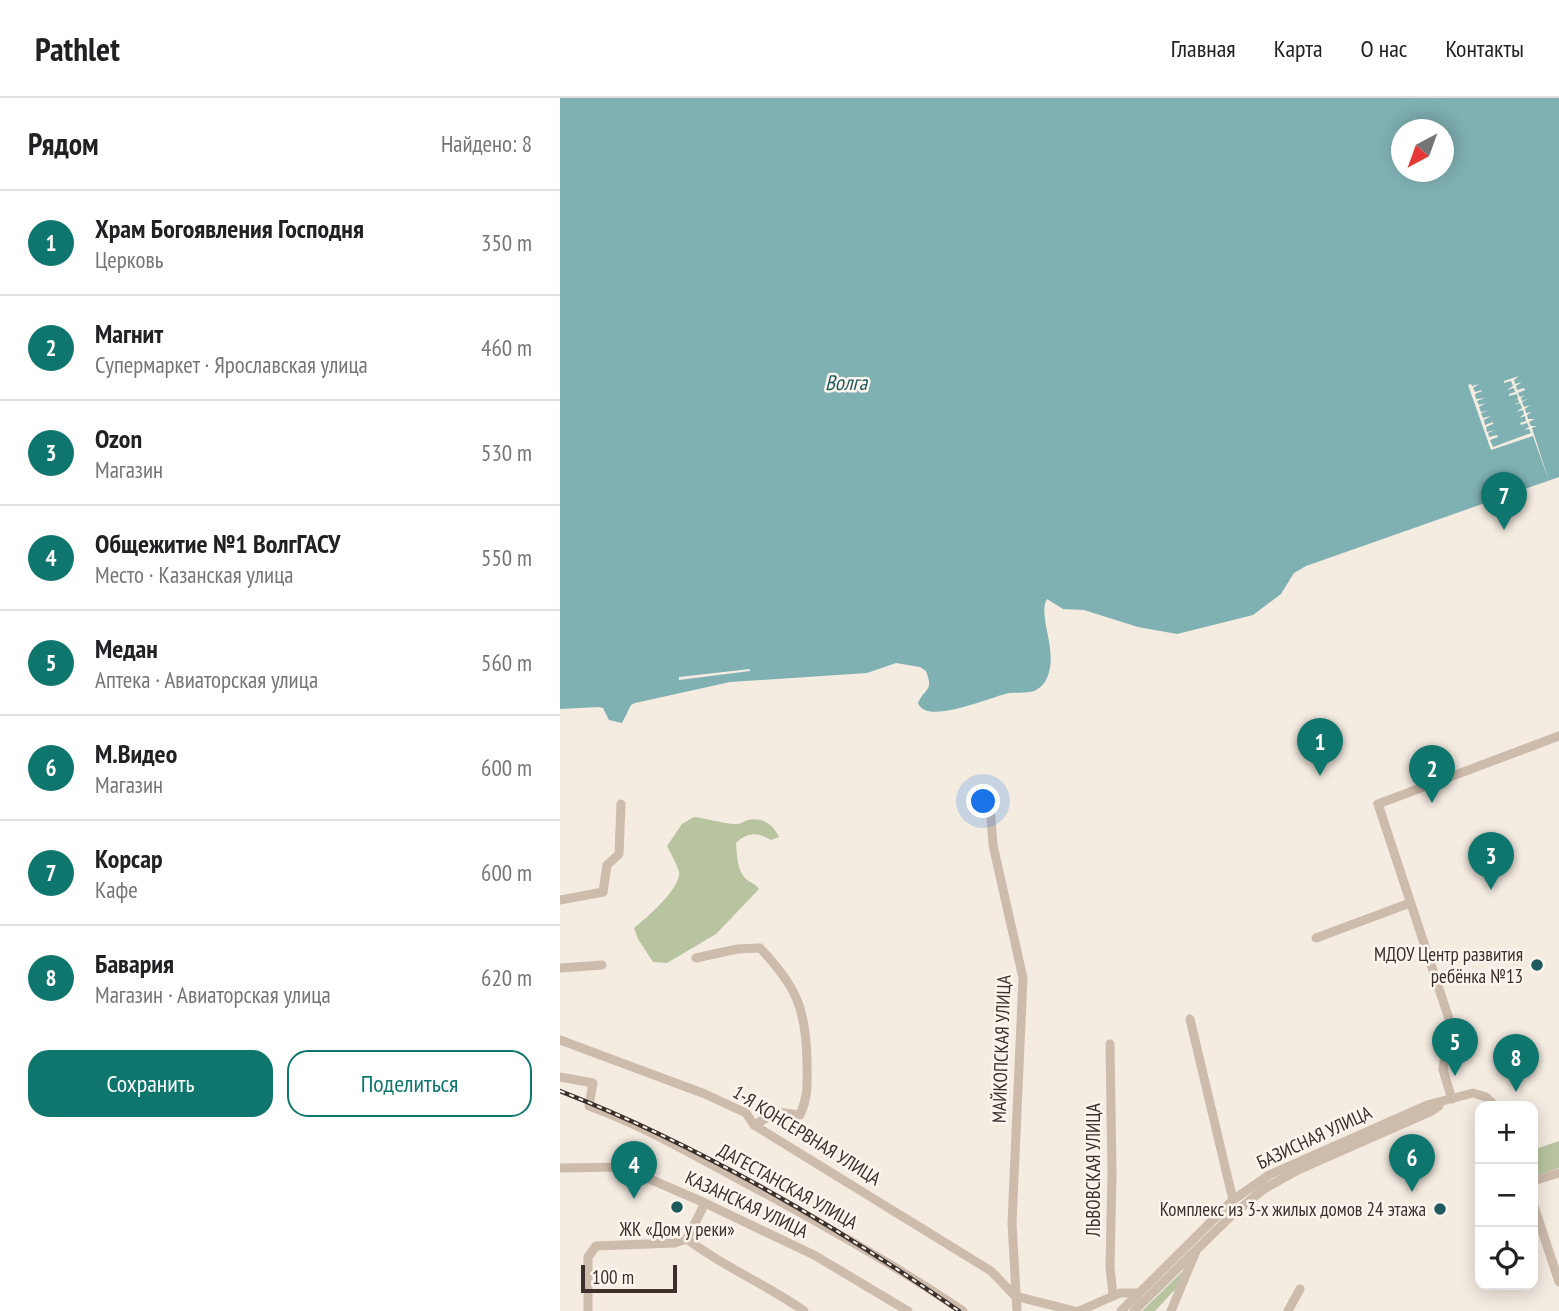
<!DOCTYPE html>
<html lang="ru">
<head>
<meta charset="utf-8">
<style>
  body { margin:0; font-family:"PT Sans Narrow",sans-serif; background:#f6f6f6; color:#202124 }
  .controls { position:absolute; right:21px; bottom:21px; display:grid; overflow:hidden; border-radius:14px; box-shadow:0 4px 18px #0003 }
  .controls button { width:63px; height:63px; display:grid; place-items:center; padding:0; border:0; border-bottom:2px solid #e0e0e0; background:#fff; color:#202124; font:35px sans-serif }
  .compass { position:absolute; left:831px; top:21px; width:63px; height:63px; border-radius:50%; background:#fff; box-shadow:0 4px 18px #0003; rotate:221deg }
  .scale { position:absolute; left:21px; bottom:18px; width:96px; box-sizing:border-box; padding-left:7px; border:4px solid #3b302b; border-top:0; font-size:19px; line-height:24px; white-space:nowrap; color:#3b302b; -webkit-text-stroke:5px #fbf5ee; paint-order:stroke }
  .you { position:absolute; left:424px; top:704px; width:24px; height:24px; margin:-18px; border:5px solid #fff; border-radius:50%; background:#1a73e8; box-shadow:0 0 0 10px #1a73e833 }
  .badge { display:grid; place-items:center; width:46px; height:46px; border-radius:50%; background:#0f766e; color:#fff; font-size:23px; font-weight:700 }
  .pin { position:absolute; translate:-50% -58px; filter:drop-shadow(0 2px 4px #0008) }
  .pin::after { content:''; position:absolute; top:37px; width:24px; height:21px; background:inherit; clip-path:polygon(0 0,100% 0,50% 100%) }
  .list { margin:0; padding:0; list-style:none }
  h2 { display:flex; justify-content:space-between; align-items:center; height:91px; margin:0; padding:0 28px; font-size:30px }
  h2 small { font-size:23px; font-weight:400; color:#757577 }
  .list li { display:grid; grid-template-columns:46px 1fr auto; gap:21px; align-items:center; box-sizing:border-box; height:105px; padding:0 28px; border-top:2px solid #e0e0e0 }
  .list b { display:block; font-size:26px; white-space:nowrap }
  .list p { margin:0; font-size:23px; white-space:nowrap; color:#757577 }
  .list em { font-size:23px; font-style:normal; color:#757577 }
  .actions { display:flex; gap:14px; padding:21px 28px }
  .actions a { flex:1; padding:16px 0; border:2px solid #0f766e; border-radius:21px; text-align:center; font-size:24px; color:#0f766e }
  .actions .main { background:#0f766e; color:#fff }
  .icon { flex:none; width:38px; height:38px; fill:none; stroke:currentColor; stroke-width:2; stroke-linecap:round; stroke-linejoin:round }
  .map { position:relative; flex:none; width:999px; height:1213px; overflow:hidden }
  header { display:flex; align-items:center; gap:42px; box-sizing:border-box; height:98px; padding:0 35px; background:#fff; border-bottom:2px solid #e0e0e0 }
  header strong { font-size:33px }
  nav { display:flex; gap:38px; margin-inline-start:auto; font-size:24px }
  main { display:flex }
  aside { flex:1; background:#fff }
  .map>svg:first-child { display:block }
</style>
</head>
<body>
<header>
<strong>Pathlet</strong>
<nav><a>Главная</a><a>Карта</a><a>О нас</a><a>Контакты</a></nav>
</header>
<main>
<aside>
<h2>Рядом<small>Найдено: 8</small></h2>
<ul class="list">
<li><span class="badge">1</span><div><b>Храм Богоявления Господня</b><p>Церковь</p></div><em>350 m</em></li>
<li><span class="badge">2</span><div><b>Магнит</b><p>Супермаркет · Ярославская улица</p></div><em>460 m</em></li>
<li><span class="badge">3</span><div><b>Ozon</b><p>Магазин</p></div><em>530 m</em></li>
<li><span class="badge">4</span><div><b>Общежитие №1 ВолгГАСУ</b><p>Место · Казанская улица</p></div><em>550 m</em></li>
<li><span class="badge">5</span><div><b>Медан</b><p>Аптека · Авиаторская улица</p></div><em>560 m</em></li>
<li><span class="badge">6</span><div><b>M.Видео</b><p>Магазин</p></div><em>600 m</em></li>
<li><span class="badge">7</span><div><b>Корсар</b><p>Кафе</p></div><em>600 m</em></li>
<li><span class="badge">8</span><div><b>Бавария</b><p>Магазин · Авиаторская улица</p></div><em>620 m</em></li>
</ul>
<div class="actions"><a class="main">Сохранить</a><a>Поделиться</a></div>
</aside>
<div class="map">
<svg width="999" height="1213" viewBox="0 0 999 1213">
  <rect width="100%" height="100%" fill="#f4ebe1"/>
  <!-- green -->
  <g fill="#b8c4a0">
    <path d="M134,719C145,720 169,727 177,726C181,726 184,723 188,722C202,719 213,726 219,739L211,742C197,734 188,734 176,745C177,757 177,771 185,780C190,785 195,785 199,791L156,836L107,865L93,864L78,841L74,830C86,821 122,789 119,774C117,766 111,756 107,748L122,726Z"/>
    <path d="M999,1043V1070L974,1078L973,1052Z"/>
    <path d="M624,1172L622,1184L595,1213H582Z"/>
  </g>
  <!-- water -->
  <path fill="#7fb0b2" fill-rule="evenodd" d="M0,0H999V379L746,468L734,475L721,496L693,517L617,536L578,529L524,512L503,511L487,501C477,518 499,553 487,580C485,585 480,590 476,592C468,596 457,594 449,595C430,599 366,628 358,605C365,589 374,594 366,573L360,569L336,565L307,575L170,584L75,605L71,607L62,625L49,622L43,610L39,609L0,611ZM842,32H884V74H842Z"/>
  <!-- pier -->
  <g fill="#f4ebe1">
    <path d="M959,278L954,282L955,286L962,284L956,288L957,292L964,290L965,292L958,295L960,299L965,297L961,300L962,303L968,301L962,304L964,309L970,307L965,311L966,315L972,314L967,317L968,321H975L969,324L971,328H977L972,330L989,383L973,338L931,352L908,287L911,286L912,288L919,286L913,290L915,294L922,292V293L915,296L916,301L925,300L917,303L919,307L926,305L919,309L921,314L929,313L921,315L923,320L931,318L924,322L925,327L933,324V326L926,329L927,334L935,332L928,335L929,339L937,337L938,339L930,342L933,349L971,335L969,331L964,332L969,329L967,325L961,327L960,325L966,323L965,318L959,320L964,316L963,312L956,314L962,310L960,305L954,307L959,304L958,301L955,302L958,300L957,296L949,298V296L955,294L954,290L947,292L953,288L951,283L944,285V283Z"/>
    <path d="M190,571V573L119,582V579Z"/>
  </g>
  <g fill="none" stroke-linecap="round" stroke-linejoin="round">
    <!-- minor -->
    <g stroke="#cdbbac" stroke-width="9">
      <path d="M429,694L433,747L463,880L452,1125L457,1213"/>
      <path d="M0,802L43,794L47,767L59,756L61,706"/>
      <path d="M756,840L850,805"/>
      <path d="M136,860L177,851L200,850C236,888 246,910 247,963C247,984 249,997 240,1017L217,1014L194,1027"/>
      <path d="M0,870L42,867"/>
      <path d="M630,921L673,1102"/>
      <path d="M0,942L145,996L186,1015L194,1027L431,1173L455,1198L515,1213"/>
      <path d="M550,946L552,1076L550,1169L553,1198"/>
      <path d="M0,979L33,985L29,1008C82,1027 132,1056 182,1083C257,1123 332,1165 403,1213"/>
      <path d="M892,1001L883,972L889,921L818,706L999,638"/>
      <path d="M0,1070L62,1069L145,1105L254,1157L348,1213"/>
      <path d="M973,1083L999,1075"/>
      <path d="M973,1105L999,1184"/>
      <path d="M127,1141L145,1105"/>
      <path d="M28,1213V1159L36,1148L114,1145L127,1141C163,1169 206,1186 244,1213"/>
      <path d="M519,1213L560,1195H579"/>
      <path d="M561,1213L673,1102L709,1077L867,1007L913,995L926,999L935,1008"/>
      <path d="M574,1213L672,1117L704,1091L736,1073L870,1014L879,1008"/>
      <path d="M611,1213L636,1153"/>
      <path d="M728,1213L740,1191"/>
    </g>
    <defs>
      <path id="rail" d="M0,993C141,1048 275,1127 399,1213"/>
    </defs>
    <!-- rail casing -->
    <use href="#rail" stroke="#3b302b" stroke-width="4.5"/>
    <!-- rail -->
    <use href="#rail" stroke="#fbf5ee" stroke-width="2" stroke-dasharray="5" stroke-linecap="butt"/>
  </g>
  <!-- markers -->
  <g fill="#1f5a5e" stroke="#fbf5ee" stroke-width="2.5">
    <circle cx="977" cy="867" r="7"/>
    <circle cx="117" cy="1109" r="7"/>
    <circle cx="880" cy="1111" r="7"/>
  </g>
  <g text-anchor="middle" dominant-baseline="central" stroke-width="5" stroke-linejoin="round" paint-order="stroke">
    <!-- poi labels -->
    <g font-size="19" fill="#3b302b" stroke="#fbf5ee" text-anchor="end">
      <text x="963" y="856">МДОУ Центр развития<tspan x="963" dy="22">ребёнка №13</tspan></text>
      <text x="866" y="1111">Комплекс из 3-х жилых домов 24 этажа</text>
      <text x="117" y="1131" text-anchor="middle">ЖК «Дом у реки»</text>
    </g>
    <!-- street labels -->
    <g font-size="19" fill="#3b302b" stroke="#fbf5ee">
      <text transform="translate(441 951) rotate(-88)">МАЙКОПСКАЯ УЛИЦА</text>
      <text transform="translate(247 1037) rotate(32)">1-Я КОНСЕРВНАЯ УЛИЦА</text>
      <text transform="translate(754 1039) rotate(-25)">БАЗИСНАЯ УЛИЦА</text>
      <text transform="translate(533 1072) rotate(-90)">ЛЬВОВСКАЯ УЛИЦА</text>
      <text transform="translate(228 1088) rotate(29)">ДАГЕСТАНСКАЯ УЛИЦА</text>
      <text transform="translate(187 1106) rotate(25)">КАЗАНСКАЯ УЛИЦА</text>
    </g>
    <!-- water labels -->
    <g font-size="21" font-style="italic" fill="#1f5a5e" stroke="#fbf5ee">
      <text x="286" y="284">Волга</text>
    </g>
  </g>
</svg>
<div class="controls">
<button>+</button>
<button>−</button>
<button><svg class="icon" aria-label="locate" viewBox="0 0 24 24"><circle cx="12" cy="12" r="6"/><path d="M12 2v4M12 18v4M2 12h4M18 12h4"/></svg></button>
</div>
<svg class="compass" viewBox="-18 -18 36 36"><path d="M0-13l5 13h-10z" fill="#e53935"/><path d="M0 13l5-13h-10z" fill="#757577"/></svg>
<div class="scale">100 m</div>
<div class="you"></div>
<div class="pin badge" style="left:760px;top:678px">1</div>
<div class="pin badge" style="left:872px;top:705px">2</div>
<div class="pin badge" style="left:931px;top:792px">3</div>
<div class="pin badge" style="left:74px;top:1101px">4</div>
<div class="pin badge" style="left:895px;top:978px">5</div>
<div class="pin badge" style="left:852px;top:1094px">6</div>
<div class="pin badge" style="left:944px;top:432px">7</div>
<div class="pin badge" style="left:956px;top:994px">8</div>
</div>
</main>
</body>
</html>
